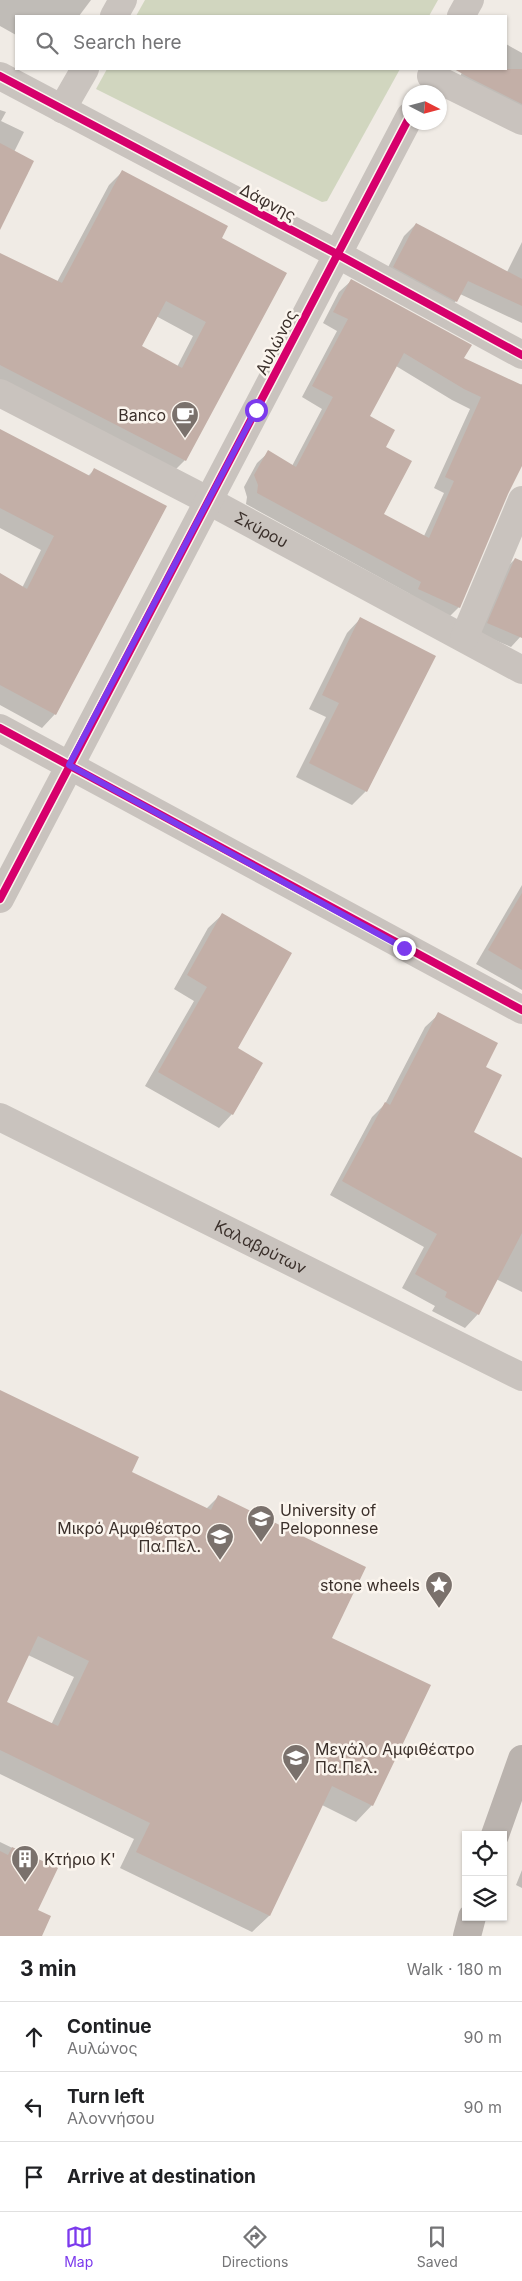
<!DOCTYPE html>
<html lang="en">
<head>
<meta charset="utf-8">
<style>
  body { margin:0; font-family:Inter,sans-serif; background:#f2f2f2; color:#202124 }
  .controls { position:absolute; right:15px; bottom:15px; display:grid; overflow:hidden; border-radius:0px; box-shadow:0 1px 4px #0004 }
  .controls button { width:45px; height:45px; display:grid; place-items:center; padding:0; border:0; border-bottom:1px solid #e0e0e0; background:#fff; color:#202124; font:25px sans-serif }
  .compass { position:absolute; left:402px; top:85px; width:45px; height:45px; border-radius:50%; background:#fff; box-shadow:0 1px 4px #0004; rotate:96deg }
  .stop { position:absolute; width:15px; height:15px; margin:-11px; border:4px solid #7c3aed; border-radius:50%; background:#fff }
  .stop.end { background:#7c3aed; border-color:#fff; box-shadow:0 1px 5px #0008 }
  .list { margin:0; padding:0; list-style:none }
  h2 { display:flex; justify-content:space-between; align-items:center; height:65px; margin:0; padding:0 20px; font-size:21px }
  h2 small { font-size:16px; font-weight:400; color:#757577 }
  .list li { display:grid; grid-template-columns:32px 1fr auto; gap:15px; align-items:center; box-sizing:border-box; height:70px; padding:0 20px; border-top:1px solid #e0e0e0 }
  .list b { display:block; font-size:19px; white-space:nowrap }
  .list p { margin:0; font-size:16px; white-space:nowrap; color:#757577 }
  .list em { font-size:16px; font-style:normal; color:#757577 }
  .icon { flex:none; width:28px; height:28px; fill:none; stroke:currentColor; stroke-width:2; stroke-linecap:round; stroke-linejoin:round }
  .map { position:relative; flex:none; width:522px; height:1936px; overflow:hidden }
  .search { position:absolute; background:#fff; box-shadow:0 1px 4px #0004; left:15px; right:15px; top:15px; height:55px; display:flex; align-items:center; gap:12px; box-sizing:border-box; padding:0 18px; border-radius:0px; color:#757577; font-size:19px }
  .sheet { height:275px; background:#fff }
  nav { display:flex; justify-content:space-around; align-items:center; box-sizing:border-box; height:70px; border-top:1px solid #e0e0e0; background:#fff; font-size:14px; color:#757577 }
  nav a { display:grid; justify-items:center; gap:2px }
  nav .on { color:#7c3aed }
  .map>svg:first-child { display:block }
</style>
</head>
<body>
<div class="map">
<svg width="522" height="1936" viewBox="0 0 522 1936">
  <rect width="100%" height="100%" fill="#f0ebe5"/>
  <!-- green -->
  <g fill="#d1d6bf">
    <path d="M145,0H438L429,16H136Z"/>
    <path d="M107,69H400L327,201L322,202L96,89Z"/>
  </g>
  <!-- shadow -->
  <g fill="#0003" fill-rule="evenodd">
    <path d="M0,0H91L79,16H16V35L0,26Z"/>
    <path d="M506,44L522,53V125L454,87L464,69H506Z"/>
    <path d="M0,110L6,112L1,121L24,132L14,152L0,212Z"/>
    <path d="M123,171L220,238L185,460L171,474L0,387V254L57,282L109,185ZM156,316L193,336L177,367L140,346Z"/>
    <path d="M416,224L507,272L522,242V323L460,294L456,301L445,313L382,279L404,236Z"/>
    <path d="M351,281L462,359L520,385L522,384V463L507,493L459,607L447,619L407,600L410,594L246,504L247,497L244,487L257,463L269,452L292,466L322,409L302,397L337,331L323,323L339,292ZM396,366L452,400L470,409L434,488L444,493L424,536L383,515L384,447L368,417Z"/>
    <path d="M0,430L88,476L95,469L55,714L42,728L0,705V575L22,588L41,550L0,528Z"/>
    <path d="M515,559L522,562V635L511,647L478,633L505,569Z"/>
    <path d="M360,619L434,656L366,791L352,805L296,777L326,717L309,709L347,633Z"/>
    <path d="M522,885V990L476,964Z"/>
    <path d="M222,915L237,1049L232,1114L219,1128L145,1086L194,1001L174,989L208,928Z"/>
    <path d="M439,1014L484,1067L472,1132L522,1160V1292L496,1279L478,1314L465,1328L432,1311L435,1306L402,1288L424,1247L330,1195L372,1117L385,1104L425,1027Z"/>
    <path d="M0,1392L130,1472L206,1509L218,1497L331,1638L372,1805L356,1822L322,1805L269,1916L252,1932L120,1868L134,1839L0,1774ZM28,1655L74,1677L51,1725L5,1702Z"/>
    <path d="M0,1842L56,1869L36,1911L40,1936H0Z"/>
    <path d="M522,1870V1888L516,1885Z"/>
  </g>
  <!-- building -->
  <g fill="#c3afa7" fill-rule="evenodd">
    <path d="M454,69H522V104L468,77Z"/>
    <path d="M0,143L34,161L0,230Z"/>
    <path d="M122,170L228,226L222,238L287,273L186,461L0,365V253L62,283ZM166,301L206,322L182,368L142,346Z"/>
    <path d="M416,223L522,279V306L468,281L457,302L393,267Z"/>
    <path d="M351,279L472,345L464,358L522,385V466L508,494L460,608L418,589L421,582L257,493L258,485L254,475L268,450L296,467L333,397L312,386L348,319L333,312ZM404,353L464,389L481,397L445,477L454,481L429,538L384,514L412,461L386,447L395,430L370,416Z"/>
    <path d="M0,429L90,476L94,468L167,506L56,715L0,685V573L27,589L54,536L0,508Z"/>
    <path d="M515,558L522,561V638L487,623Z"/>
    <path d="M360,617L436,656L367,792L309,763L339,703L322,695Z"/>
    <path d="M522,893V970L488,950Z"/>
    <path d="M222,913L292,953L238,1048L263,1063L233,1115L158,1072L207,987L187,975Z"/>
    <path d="M438,1012L498,1043L486,1067L502,1075L474,1132L522,1158V1233L479,1315L445,1297L447,1292L415,1274L437,1234L342,1181L385,1102L390,1105Z"/>
    <path d="M0,1390L139,1457L132,1472L211,1510L218,1495L366,1567L332,1638L431,1685L373,1806L332,1786L270,1916L136,1852L150,1823L0,1750ZM38,1636L89,1661L58,1726L7,1702Z"/>
    <path d="M12,1847L58,1868L38,1910L51,1916L42,1936H0V1851L8,1855Z"/>
  </g>
  <g fill="none" stroke-linecap="round" stroke-linejoin="round">
    <!-- street -->
    <g stroke="#c9c3be" stroke-width="28">
      <path d="M114,16L123,0"/>
      <path d="M461,16L470,0"/>
      <path d="M0,76L337,254L522,355"/>
      <path d="M431,76L522,121"/>
      <path d="M62,109L85,69"/>
      <path id="s1" d="M0,393L209,501L522,670"/>
      <path d="M464,638L522,500"/>
      <path d="M0,728L522,1010"/>
      <path d="M0,899L410,116"/>
      <path id="s2" d="M0,1117L522,1377"/>
    </g>
    <!-- secondary -->
    <g stroke="#bab3ae" stroke-width="28">
      <path d="M495,1835L522,1759"/>
      <path d="M467,1936L472,1917"/>
    </g>
    <defs>
      <g id="cycleway">
        <path d="M0,76L337,254L522,355"/>
        <path d="M0,728L522,1010"/>
        <path d="M0,899L410,116"/>
      </g>
    </defs>
    <!-- cycleway casing -->
    <use href="#cycleway" stroke="#fbf5ee" stroke-width="11"/>
    <!-- cycleway -->
    <use href="#cycleway" stroke="#d6006c" stroke-width="8"/>
  </g>
  <g fill="none" stroke-linecap="round" stroke-linejoin="round">
    <!-- route -->
    <path stroke="#7c3aed" stroke-width="6" d="M256,410L69,765L404,948"/>
  </g>
  <!-- icons -->
  <defs>
    <symbol id="cafe-pin" viewBox="-11 -11 22 30"><path d="M0 17L-7.5 6A9.5 9.5 0 1 1 7.5 6Z" fill="#7a716c" stroke="#fbf5ee"/><path d="M-5.5-4.5H6V0H3Q3 3.5 0 3.5H-2.5Q-5.5 3.5-5.5 0ZM3-3.2v2h1.7v-2ZM-6 4.5H4V6H-6Z" fill="#fff"/></symbol>
    <symbol id="university-pin" viewBox="-11 -11 22 30"><path d="M0 17L-7.5 6A9.5 9.5 0 1 1 7.5 6Z" fill="#7a716c" stroke="#fbf5ee"/><path d="M0-5L7-2L0 1L-7-2ZM-4 1L0 2.5L4 1V4Q0 6-4 4Z" fill="#fff"/></symbol>
    <symbol id="sight-pin" viewBox="-11 -11 22 30"><path d="M0 17L-7.5 6A9.5 9.5 0 1 1 7.5 6Z" fill="#7a716c" stroke="#fbf5ee"/><path d="M0-6L1.8-2.2L6-1.7L2.9 1.2L3.7 5.4L0 3.3L-3.7 5.4L-2.9 1.2L-6-1.7L-1.8-2.2Z" fill="#fff"/></symbol>
    <symbol id="building-pin" viewBox="-11 -11 22 30"><path d="M0 17L-7.5 6A9.5 9.5 0 1 1 7.5 6Z" fill="#7a716c" stroke="#fbf5ee"/><path d="M-4-6H4V6H1V3H-1V6H-4ZM-2.5-4.3h1.7v1.8h-1.7ZM.8-4.3h1.7v1.8H.8ZM-2.5-1h1.7V.8h-1.7ZM.8-1h1.7V.8H.8Z" fill="#fff"/></symbol>
  </defs>
  <g fill-rule="evenodd">
    <use href="#cafe-pin" x="169" y="399" width="32" height="43"/>
    <use href="#university-pin" x="245" y="1503" width="32" height="43"/>
    <use href="#university-pin" x="204" y="1521" width="32" height="43"/>
    <use href="#sight-pin" x="423" y="1569" width="32" height="43"/>
    <use href="#university-pin" x="280" y="1742" width="32" height="43"/>
    <use href="#building-pin" x="9" y="1843" width="32" height="43"/>
  </g>
  <g text-anchor="middle" dominant-baseline="central" stroke-width="5" stroke-linejoin="round" paint-order="stroke">
    <!-- street labels -->
    <g font-size="16" fill="#3b302b" stroke="#fbf5ee">
      <text transform="translate(268 202) rotate(28)">Δάφνης</text>
      <text transform="translate(276 342) rotate(-63)">Αυλώνος</text>
      <text stroke="none"><textPath href="#s1" startOffset="295">Σκύρου</textPath></text>
      <text stroke="none"><textPath href="#s2" startOffset="291">Καλαβρύτων</textPath></text>
    </g>
    <!-- poi labels -->
    <g font-size="16" fill="#3b302b" stroke="#fbf5ee" text-anchor="end">
      <text x="166" y="415">Banco</text>
      <text x="280" y="1510" text-anchor="start">University of<tspan x="280" dy="18">Peloponnese</tspan></text>
      <text x="201" y="1528">Μικρό Αμφιθέατρο<tspan x="201" dy="18">Πα.Πελ.</tspan></text>
      <text x="420" y="1585">stone wheels</text>
      <text x="315" y="1749" text-anchor="start">Μεγάλο Αμφιθέατρο<tspan x="315" dy="18">Πα.Πελ.</tspan></text>
      <text x="44" y="1859" text-anchor="start">Κτήριο Κ'</text>
    </g>
  </g>
</svg>
<div class="controls">
<button><svg class="icon" aria-label="locate" viewBox="0 0 24 24"><circle cx="12" cy="12" r="6"/><path d="M12 2v4M12 18v4M2 12h4M18 12h4"/></svg></button>
<button><svg class="icon" aria-label="layers" viewBox="0 0 24 24"><path d="M12 4l9 5-9 5-9-5zM3 14l9 5 9-5"/></svg></button>
</div>
<svg class="compass" viewBox="-18 -18 36 36"><path d="M0-13l5 13h-10z" fill="#e53935"/><path d="M0 13l5-13h-10z" fill="#757577"/></svg>
<div class="stop" style="left:256px;top:410px"></div>
<div class="stop end" style="left:404px;top:948px"></div>
<div class="search"><svg class="icon" aria-label="search" viewBox="0 0 24 24"><circle cx="10" cy="10" r="6"/><path d="M15 15l6 6"/></svg>Search here</div>
</div>
<section class="sheet">
<h2>3 min<small>Walk · 180 m</small></h2>
<ul class="list">
<li><svg class="icon" aria-label="ahead" viewBox="0 0 24 24"><path d="M12 20V5M6 11l6-6 6 6"/></svg><div><b>Continue</b><p>Αυλώνος</p></div><em>90 m</em></li>
<li><svg class="icon" aria-label="left" viewBox="0 0 24 24"><path d="M17 20v-9H6M10 6l-5 5 5 5"/></svg><div><b>Turn left</b><p>Αλοννήσου</p></div><em>90 m</em></li>
<li><svg class="icon" aria-label="arrive" viewBox="0 0 24 24"><path d="M6 21V4h12l-3 4 3 4H6"/></svg><div><b>Arrive at destination</b></div></li>
</ul>
</section>
<nav>
<a class="on"><svg class="icon" aria-label="map" viewBox="0 0 24 24"><path d="M3 6l6-2 6 2 6-2v14l-6 2-6-2-6 2zM9 4v14M15 6v14"/></svg>Map</a>
<a><svg class="icon" aria-label="directions" viewBox="0 0 24 24"><path d="M12 3l9 9-9 9-9-9zM9 14v-3h6M13 9l2 2-2 2"/></svg>Directions</a>
<a><svg class="icon" aria-label="saved" viewBox="0 0 24 24"><path d="M7 4h10v16l-5-4-5 4z"/></svg>Saved</a>
</nav>
</body>
</html>
